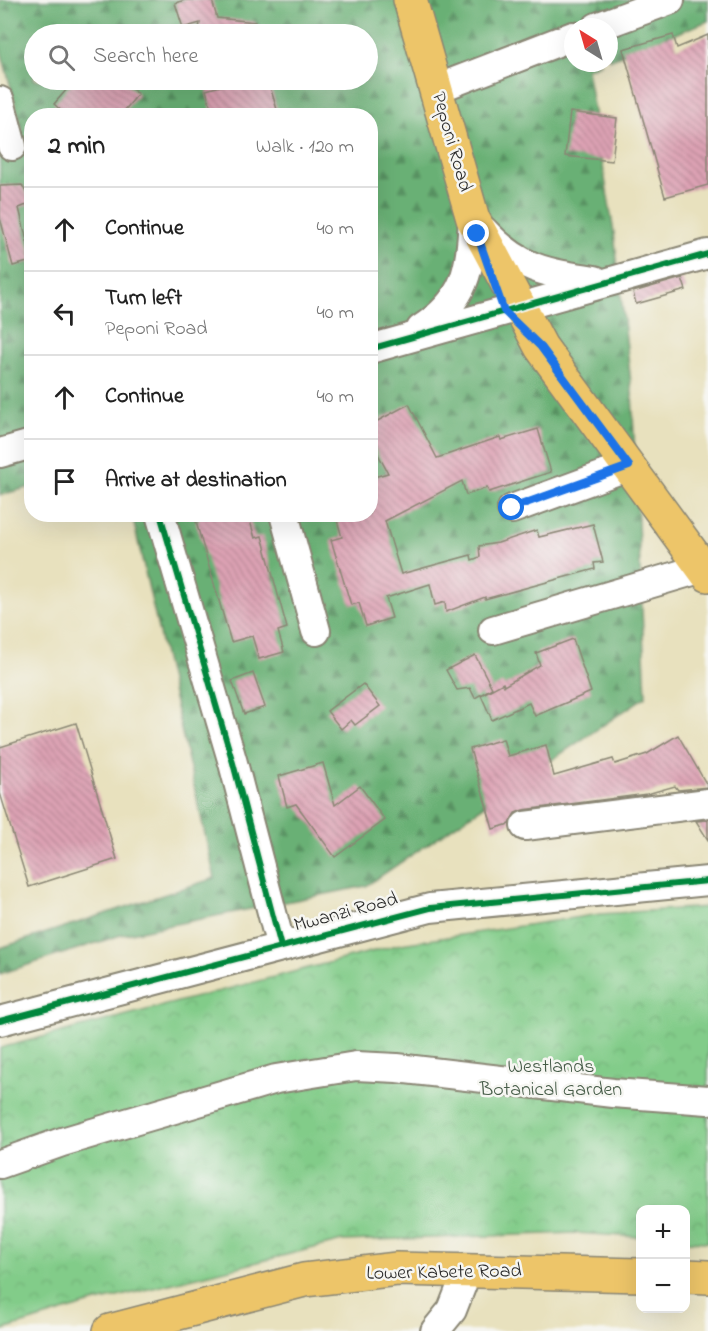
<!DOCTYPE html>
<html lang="en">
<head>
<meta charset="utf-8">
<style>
  body { margin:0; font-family:"Indie Flower",sans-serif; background:#f2f2f2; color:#222 }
  .controls { position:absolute; right:18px; bottom:18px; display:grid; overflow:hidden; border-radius:12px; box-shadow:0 6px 24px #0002 }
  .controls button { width:54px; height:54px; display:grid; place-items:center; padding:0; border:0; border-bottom:2px solid #e0e0e0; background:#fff; color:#222; font:30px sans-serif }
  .compass { position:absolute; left:564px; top:18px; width:54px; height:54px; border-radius:50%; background:#fff; box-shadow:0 6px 24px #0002; rotate:323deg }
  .stop { position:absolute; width:18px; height:18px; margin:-14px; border:4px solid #1a73e8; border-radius:50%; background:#fff }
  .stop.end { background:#1a73e8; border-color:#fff; box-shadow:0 2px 6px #0008 }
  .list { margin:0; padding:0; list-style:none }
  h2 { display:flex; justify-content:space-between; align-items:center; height:78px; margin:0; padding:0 24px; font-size:26px }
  h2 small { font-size:20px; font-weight:400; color:#767676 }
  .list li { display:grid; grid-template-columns:39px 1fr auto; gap:18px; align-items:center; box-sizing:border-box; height:84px; padding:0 24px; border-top:2px solid #e0e0e0 }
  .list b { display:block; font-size:22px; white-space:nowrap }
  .list p { margin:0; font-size:20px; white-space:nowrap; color:#767676 }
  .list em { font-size:20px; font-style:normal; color:#767676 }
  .icon { flex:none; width:33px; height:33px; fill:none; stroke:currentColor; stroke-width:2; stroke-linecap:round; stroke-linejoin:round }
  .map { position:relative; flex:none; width:708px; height:1331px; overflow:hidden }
  .search { position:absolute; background:#fff; box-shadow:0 6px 24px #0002; left:24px; top:24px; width:354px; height:66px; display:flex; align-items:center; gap:15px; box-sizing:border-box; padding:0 21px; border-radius:33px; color:#767676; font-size:22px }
  .panel { position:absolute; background:#fff; box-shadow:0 6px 24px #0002; left:24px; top:108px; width:354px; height:414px; border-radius:24px }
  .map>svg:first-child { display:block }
</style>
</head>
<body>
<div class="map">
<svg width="708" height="1331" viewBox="0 0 708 1331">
  <defs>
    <pattern id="forest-firs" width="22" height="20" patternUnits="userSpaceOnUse" patternTransform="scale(1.5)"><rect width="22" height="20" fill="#69b075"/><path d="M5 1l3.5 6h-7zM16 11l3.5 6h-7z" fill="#578f60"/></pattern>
    <pattern id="park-crowns" width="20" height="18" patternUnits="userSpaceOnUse" patternTransform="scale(1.5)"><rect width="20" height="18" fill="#82cc89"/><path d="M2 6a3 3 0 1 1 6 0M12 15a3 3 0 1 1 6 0" fill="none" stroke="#70af76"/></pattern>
    <pattern id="building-back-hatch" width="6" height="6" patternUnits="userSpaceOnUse" patternTransform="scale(1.5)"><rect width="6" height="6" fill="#dda2b4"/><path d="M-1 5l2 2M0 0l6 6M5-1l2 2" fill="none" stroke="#b38493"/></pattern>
  </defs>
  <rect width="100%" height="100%" fill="#f6f6f2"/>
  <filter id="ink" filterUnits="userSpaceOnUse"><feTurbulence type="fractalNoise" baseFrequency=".0167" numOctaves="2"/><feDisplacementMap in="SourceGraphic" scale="12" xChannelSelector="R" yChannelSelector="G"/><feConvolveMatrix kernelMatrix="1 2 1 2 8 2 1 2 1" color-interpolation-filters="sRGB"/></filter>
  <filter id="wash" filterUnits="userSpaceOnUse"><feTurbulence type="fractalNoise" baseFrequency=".008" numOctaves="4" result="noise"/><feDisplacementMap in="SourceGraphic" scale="24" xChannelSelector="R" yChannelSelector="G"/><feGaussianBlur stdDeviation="1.35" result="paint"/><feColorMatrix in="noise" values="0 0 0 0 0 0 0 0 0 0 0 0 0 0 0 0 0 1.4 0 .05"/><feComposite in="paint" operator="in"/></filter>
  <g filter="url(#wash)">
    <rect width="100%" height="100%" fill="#e8e1be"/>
    <!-- forest -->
    <path fill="url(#forest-firs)" stroke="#4a6e50" stroke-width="1.5" fill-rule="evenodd" d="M0,0H708V21L609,60V27H573V63H602L587,69L614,233L632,392L646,696L366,886L121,935L0,974V948L215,878L132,515L370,514V116H32L31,487L0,495V141L23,133L0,47ZM34,34H368V80H34Z"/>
    <!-- park -->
    <path fill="url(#park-crowns)" stroke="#567c5a" stroke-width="1.5" d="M708,907V1242L686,1241V1210H640V1237L575,1233L342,1241L85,1305L0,1331V1048L401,944L600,914Z"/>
    <g id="blocks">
      <!-- building -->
      <g fill="url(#building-back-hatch)">
        <path d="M185,0H212L217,18L255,22L254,34H198L200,23L183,28L175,3Z"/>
        <path d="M673,35L677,48L708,35V185L665,197L623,49Z"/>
        <path d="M75,80H121L138,94L120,116H67L54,104Z"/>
        <path d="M242,80H268L279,116H213L206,90Z"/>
        <path d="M570,112L617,118L612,161L565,156Z"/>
        <path d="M22,185L32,203L19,208L32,261L13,266L0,218V186Z"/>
        <path d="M682,278L686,290L636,304L633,292Z"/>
        <path d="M409,404L437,458L500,437L501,440L538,429L551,472L489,492L487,488L466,495L462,481L385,521L401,574L471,555L472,560L480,557L479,546L498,543L537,530L539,537L593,524L603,562L594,563L595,569L485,599V597L446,612L445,602L435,605L430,584L386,598L392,618L366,626L359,603L351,605L331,540L342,537L335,514H370V478L388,473L370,439V425Z"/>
        <path d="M197,514H248L255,538L262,536L287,628L278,631L284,652L259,659L252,636L231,642L196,522L199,521Z"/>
        <path d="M573,639L591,692L535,716L529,703L492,720L481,695L503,683L504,686L540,665L536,653Z"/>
        <path d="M475,655L492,688L475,698L470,688L457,690L446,670Z"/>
        <path d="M253,673L265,707L244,714L232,681Z"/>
        <path d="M363,684L380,706L355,725L351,720L341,729L327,711Z"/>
        <path d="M76,723L117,859L29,887L0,793V747Z"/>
        <path d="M678,735L708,787L678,790L675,786L647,794L523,810L515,813L509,824L493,829L470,749L503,739L508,756L546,745L554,776L613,759L615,764L647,754Z"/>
        <path d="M323,763L335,805L360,786L385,820L335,857L296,804L287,807L279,776Z"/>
        <path d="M708,820V840L696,821Z"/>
      </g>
    </g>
  </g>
  <g filter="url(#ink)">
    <use href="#blocks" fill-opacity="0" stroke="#8a8674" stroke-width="1.5"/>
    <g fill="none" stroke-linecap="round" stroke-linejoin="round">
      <defs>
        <g id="minor">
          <path d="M597,27L670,0"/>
          <path d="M436,89L573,36"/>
          <path d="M0,101L12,146"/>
          <path d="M484,231C519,269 546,273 595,280"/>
          <path d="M421,329C467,299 470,270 473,219"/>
          <path d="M370,349L708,254"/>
          <path d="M0,453L32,444"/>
          <path d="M512,509L629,466"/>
          <path d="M160,514L233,763L281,947"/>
          <path d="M284,514L316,631"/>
          <path d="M493,630L703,568"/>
          <path d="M525,826L708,803"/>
          <path d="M0,1021L430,908L708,881"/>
          <path d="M0,1164L62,1142L276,1079L356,1066L397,1068L613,1093L708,1100"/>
          <path d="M435,1331L452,1310L468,1269"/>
        </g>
        <g id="major">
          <path d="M410,0L473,219L541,347L708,575"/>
          <path d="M686,1276L708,1277"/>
          <path d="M110,1331L304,1280L397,1269L640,1275"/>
        </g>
      </defs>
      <!-- minor casing -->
      <use href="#minor" stroke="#8a8674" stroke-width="32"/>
      <!-- major casing -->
      <use href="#major" stroke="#8a8674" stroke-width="36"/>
      <!-- minor -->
      <use href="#minor" stroke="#fff" stroke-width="28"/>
      <!-- major -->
      <use href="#major" stroke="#edc569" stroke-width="33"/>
      <defs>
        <g id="cycleway">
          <path d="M370,349L708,254"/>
          <path d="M160,514L233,763L281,947"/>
          <path d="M0,1021L430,908L708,881"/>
        </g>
      </defs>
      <!-- cycleway casing -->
      <use href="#cycleway" stroke="#f6f6f2" stroke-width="10"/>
      <!-- cycleway -->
      <use href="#cycleway" stroke="#00873e" stroke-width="6"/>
    </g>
  </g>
  <g fill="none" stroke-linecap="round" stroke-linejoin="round" filter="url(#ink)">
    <!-- route -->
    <path stroke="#1a73e8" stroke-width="8" d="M477,234L504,311L541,347L629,466L512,508"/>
  </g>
  <g text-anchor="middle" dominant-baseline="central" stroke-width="5" stroke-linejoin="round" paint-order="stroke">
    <!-- street labels -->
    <g font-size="20" fill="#2b2b2b" stroke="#f6f6f2">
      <text transform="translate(451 142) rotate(74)">Peponi Road</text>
      <text transform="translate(346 913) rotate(-15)">Mwanzi Road</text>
      <text transform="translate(444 1273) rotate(-1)">Lower Kabete Road</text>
    </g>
    <!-- park labels -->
    <g font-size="20" fill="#455b47" stroke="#f6f6f2">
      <text x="551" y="1067">Westlands<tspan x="551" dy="23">Botanical Garden</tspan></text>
    </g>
  </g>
</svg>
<div class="controls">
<button>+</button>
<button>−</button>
</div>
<svg class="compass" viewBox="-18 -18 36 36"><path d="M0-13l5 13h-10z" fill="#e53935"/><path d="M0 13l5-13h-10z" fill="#767676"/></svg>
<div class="stop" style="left:512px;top:508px"></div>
<div class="stop end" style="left:477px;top:234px"></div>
<div class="search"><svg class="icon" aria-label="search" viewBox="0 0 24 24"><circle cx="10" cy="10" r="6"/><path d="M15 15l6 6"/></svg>Search here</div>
<section class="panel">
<h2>2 min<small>Walk · 120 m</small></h2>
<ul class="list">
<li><svg class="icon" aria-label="ahead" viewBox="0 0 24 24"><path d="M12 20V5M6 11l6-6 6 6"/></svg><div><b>Continue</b></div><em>40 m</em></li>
<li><svg class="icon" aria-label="left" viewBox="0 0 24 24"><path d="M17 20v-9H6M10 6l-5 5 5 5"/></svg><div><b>Turn left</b><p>Peponi Road</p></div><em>40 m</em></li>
<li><svg class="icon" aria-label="ahead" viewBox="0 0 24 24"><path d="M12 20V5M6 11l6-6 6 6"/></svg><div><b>Continue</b></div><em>40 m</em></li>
<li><svg class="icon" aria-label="arrive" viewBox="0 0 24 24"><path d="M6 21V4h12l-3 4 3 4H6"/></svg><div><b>Arrive at destination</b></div></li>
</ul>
</section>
</div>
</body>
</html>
